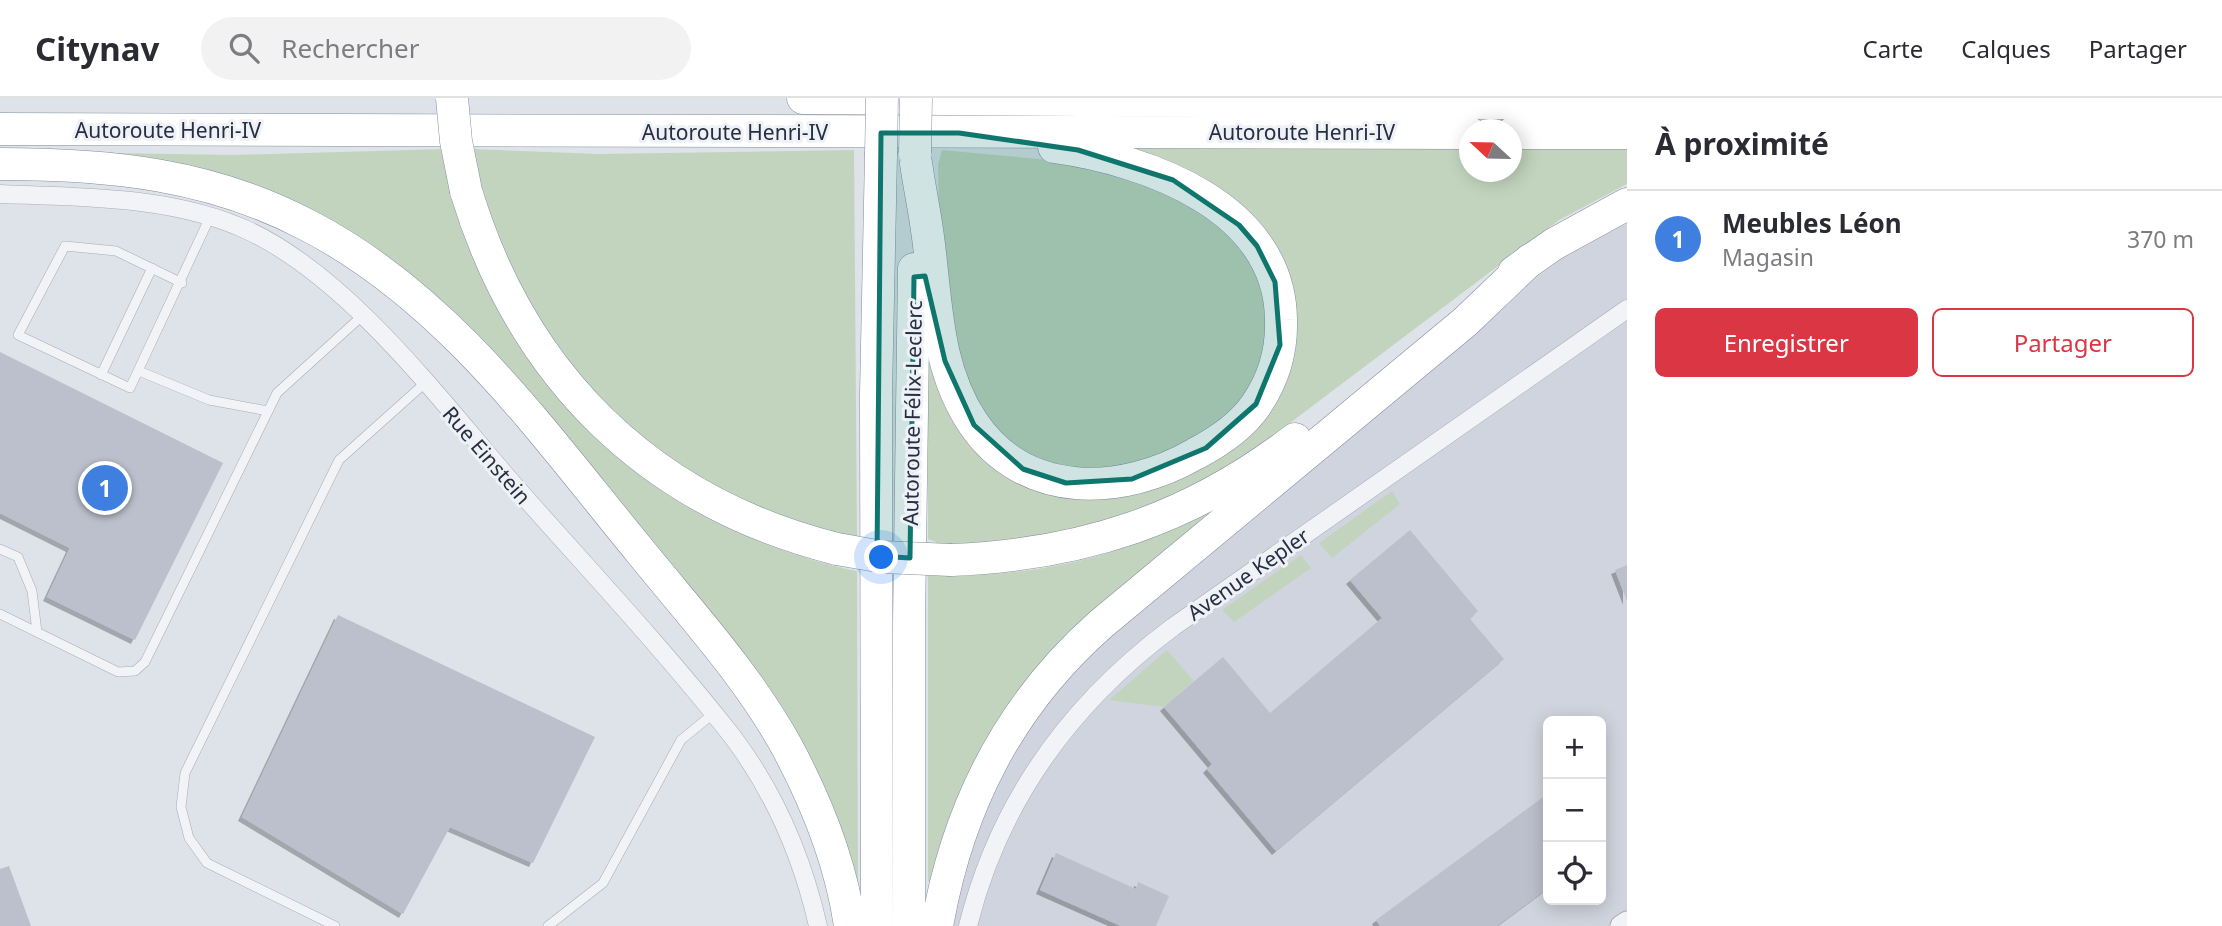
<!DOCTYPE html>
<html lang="fr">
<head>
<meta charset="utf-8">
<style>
  body { margin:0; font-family:"Noto Sans",sans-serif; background:#f2f2f3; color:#2b2b33 }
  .controls { position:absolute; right:21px; bottom:21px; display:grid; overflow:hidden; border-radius:10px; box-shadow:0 4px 18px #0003 }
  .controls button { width:63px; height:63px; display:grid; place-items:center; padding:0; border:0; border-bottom:2px solid #e1e1e2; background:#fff; color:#2b2b33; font:35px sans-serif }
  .compass { position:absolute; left:1459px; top:21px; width:63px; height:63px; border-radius:50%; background:#fff; box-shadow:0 4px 18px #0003; rotate:292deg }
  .you { position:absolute; left:882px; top:460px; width:24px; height:24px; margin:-18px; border:5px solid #fff; border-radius:50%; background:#1a73e8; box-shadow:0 0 0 10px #1a73e833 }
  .badge { display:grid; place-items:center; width:46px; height:46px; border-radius:50%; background:#db3644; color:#fff; font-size:23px; font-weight:700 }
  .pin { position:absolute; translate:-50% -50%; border:4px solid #fff; box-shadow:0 2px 7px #0006 }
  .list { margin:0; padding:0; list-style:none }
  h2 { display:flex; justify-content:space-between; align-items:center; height:91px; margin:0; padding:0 28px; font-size:30px }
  h2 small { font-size:23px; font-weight:400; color:#7c7c81 }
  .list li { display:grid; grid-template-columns:46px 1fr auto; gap:21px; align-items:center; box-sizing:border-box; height:98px; padding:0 28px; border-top:2px solid #e1e1e2 }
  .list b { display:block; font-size:26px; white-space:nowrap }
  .list p { margin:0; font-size:23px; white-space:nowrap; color:#7c7c81 }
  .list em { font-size:23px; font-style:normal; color:#7c7c81 }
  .actions { display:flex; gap:14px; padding:21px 28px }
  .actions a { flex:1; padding:16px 0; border:2px solid #db3644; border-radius:10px; text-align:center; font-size:24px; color:#db3644 }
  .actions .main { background:#db3644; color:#fff }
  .icon { flex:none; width:38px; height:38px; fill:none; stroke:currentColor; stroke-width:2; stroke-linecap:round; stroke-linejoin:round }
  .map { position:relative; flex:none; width:1627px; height:828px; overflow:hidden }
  header { display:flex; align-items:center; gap:42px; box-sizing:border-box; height:98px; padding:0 35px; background:#fff; border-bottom:2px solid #e1e1e2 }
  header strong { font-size:33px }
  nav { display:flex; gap:38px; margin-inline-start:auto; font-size:24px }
  .search { width:490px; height:63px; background:#f2f2f3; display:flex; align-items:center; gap:18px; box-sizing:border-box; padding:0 24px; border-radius:38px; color:#7c7c81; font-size:26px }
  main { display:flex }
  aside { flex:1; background:#fff }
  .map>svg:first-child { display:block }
</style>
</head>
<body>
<header>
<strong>Citynav</strong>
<div class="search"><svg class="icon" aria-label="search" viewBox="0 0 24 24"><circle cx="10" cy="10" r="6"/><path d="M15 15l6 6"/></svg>Rechercher</div>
<nav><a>Carte</a><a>Calques</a><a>Partager</a></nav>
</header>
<main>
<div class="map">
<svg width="1627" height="828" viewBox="0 0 1627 828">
  <defs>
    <filter id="shadow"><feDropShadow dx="-4" dy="4" stdDeviation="0" flood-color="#0004"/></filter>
  </defs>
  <rect width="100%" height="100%" fill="#dee2e9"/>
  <!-- built -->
  <path fill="#d0d4de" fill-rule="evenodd" d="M1627,120V828H948L959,773L1012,649L1077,565L1523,190L1575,151ZM1548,623H1601V802H1548Z"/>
  <!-- green -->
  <g fill="#c2d4be">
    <path d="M1117,45L1469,47L1470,74H1512V47L1627,48V86L1559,122L1242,361C1176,398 1108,427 1032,441C1001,447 968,446 936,448V444L928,441V229L943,279L1063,394L1240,337L1286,182Z"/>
    <path d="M445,51C456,96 465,141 485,183C506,230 535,261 569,298C591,323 613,350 637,373C686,419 792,461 857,473L858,793L829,713L408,178L112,58V55L233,57Z"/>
    <path d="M472,51L599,56L854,52L857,438C813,432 776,417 736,398C589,327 508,208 472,51Z"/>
    <path d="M942,52L1049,62L1102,71L1161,91L1199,112L1235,140L1253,167L1269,218L1260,275L1242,303L1220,327L1157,362L1073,375L1017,353L978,309L955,250L939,120L938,66Z"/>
    <path d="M1392,393L1400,406L1332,460L1319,445Z"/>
    <path d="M1230,403L1072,537L937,784L928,783V478C1046,479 1127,458 1230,403Z"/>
    <path d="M1301,457L1311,470L1234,524L1222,512Z"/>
    <path d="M1167,552L1194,583L1164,609L1109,602Z"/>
  </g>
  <!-- building -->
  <g fill="#bbc0cc" filter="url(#shadow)">
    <path d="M0,254L223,365L135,542L47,499L70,450L0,415Z"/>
    <path d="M1410,432L1478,513L1470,521L1504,561L1276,753L1207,671L1212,666L1164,609L1223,559L1270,615L1382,520L1350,482Z"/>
    <path d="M1627,467V503L1615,472Z"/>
    <path d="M338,517L595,639L533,765L450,729L403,816L242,719Z"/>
    <path d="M1546,697L1548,790L1497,828H1380L1376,822Z"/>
    <path d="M1056,755L1136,791L1138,784L1169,798L1156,828H1121L1040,792Z"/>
    <path d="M9,768L31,828H0V771Z"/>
  </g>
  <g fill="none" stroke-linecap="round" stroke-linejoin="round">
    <defs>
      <g id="service">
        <path d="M182,185L116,153L65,148L18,237L130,290L210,119"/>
        <path d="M139,273L209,302L268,313"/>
        <path d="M101,277L152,170"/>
        <path d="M0,451L18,459L32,493L37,534"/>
        <path d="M0,516L118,574L135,573L145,564L277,295L362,218"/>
        <path d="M335,828L207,765L189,740L181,709L185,675L339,362L425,285"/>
        <path d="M548,828L603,785L681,642L714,615"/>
      </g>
      <g id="minor">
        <path d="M0,96C81,99 175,98 249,133C353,182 445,309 521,395C592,475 666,554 732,638C775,695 802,758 818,828"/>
        <path d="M968,828C999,703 1071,605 1173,529L1627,211"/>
      </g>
      <path id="tertiary" d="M1621,828L1627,824"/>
      <g id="motorway">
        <path d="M803,0L1627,6"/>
        <path d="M0,31L1470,35"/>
        <path d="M1512,35H1627"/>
        <path d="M916,65C919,87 924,110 927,132C937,199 934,267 973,325C1025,402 1122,398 1195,356C1218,344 1241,329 1256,307C1273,282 1282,252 1281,222C1280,109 1148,62 1054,49"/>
        <path d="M0,66C109,66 211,76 309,128C449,201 542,334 640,453C691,516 748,578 787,649C817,705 841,765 850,828"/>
        <path d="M466,93C522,278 649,404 837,451"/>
        <path d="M1514,174L1554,146L1627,106"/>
        <path d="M951,462C1082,457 1191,421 1295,341"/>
        <path d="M877,828L876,296L881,57"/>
        <path d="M909,828V525L914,171"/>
        <path d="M937,828C958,708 1009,607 1101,526L1465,224L1530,162"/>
      </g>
    </defs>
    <!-- service casing -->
    <use href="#service" stroke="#a7acb7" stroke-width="10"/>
    <!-- minor casing -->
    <use href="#minor" stroke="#a7acb7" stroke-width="19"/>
    <!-- tertiary casing -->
    <use href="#tertiary" stroke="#a7acb7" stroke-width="23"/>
    <!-- motorway casing -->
    <use href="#motorway" stroke="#848da1" stroke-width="33"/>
    <!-- service -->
    <use href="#service" stroke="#f1f3f7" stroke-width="9"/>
    <!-- minor -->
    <use href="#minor" stroke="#f1f3f7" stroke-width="18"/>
    <!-- tertiary -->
    <use href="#tertiary" stroke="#f1f3f7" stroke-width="21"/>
    <!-- motorway -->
    <use href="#motorway" stroke="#fff" stroke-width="32"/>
    <defs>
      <g id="motorway-bridge">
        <path d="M452,0L456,43L466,93"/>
        <path d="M915,55L916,0"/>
        <path d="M881,57L882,0"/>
        <path d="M837,451L883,459L951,462"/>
      </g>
    </defs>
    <!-- motorway-bridge casing -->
    <use href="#motorway-bridge" stroke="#848da1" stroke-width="33" stroke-linecap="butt"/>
    <!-- motorway-bridge -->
    <use href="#motorway-bridge" stroke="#fff" stroke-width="32"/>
  </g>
  <!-- marked area -->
  <path fill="#0f766e" fill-opacity="0.2" stroke="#0f766e" stroke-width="5" stroke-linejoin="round" d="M881,35H959L1078,52L1173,82L1239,127L1257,148L1275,184L1280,247L1256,306L1206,350L1132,381L1066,385L1023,371L974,327L945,263L925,178L914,179L910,460L877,458Z"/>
  <g text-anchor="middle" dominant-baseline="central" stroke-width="6" stroke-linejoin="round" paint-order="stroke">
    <!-- street labels -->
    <g font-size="21" fill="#262e41" stroke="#eef1f6">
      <text x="168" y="32">Autoroute Henri-IV</text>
      <text x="735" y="34">Autoroute Henri-IV</text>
      <text x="1302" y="34">Autoroute Henri-IV</text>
      <text transform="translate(912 315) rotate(-89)">Autoroute Félix-Leclerc</text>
      <text transform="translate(487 357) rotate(49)">Rue Einstein</text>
      <text transform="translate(1248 476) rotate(-35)">Avenue Kepler</text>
    </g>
  </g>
</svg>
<div class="controls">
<button>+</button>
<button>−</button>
<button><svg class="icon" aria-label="locate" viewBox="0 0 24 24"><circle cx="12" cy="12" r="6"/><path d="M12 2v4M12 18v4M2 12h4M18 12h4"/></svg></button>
</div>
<svg class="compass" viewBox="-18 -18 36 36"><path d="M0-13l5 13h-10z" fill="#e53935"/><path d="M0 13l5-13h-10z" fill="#7c7c81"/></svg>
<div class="you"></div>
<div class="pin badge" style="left:105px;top:390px;background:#3f7fe0">1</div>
</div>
<aside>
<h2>À proximité<small></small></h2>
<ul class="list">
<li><span class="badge" style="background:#3f7fe0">1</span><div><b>Meubles Léon</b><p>Magasin</p></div><em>370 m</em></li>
</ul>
<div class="actions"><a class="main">Enregistrer</a><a>Partager</a></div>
</aside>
</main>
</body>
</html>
